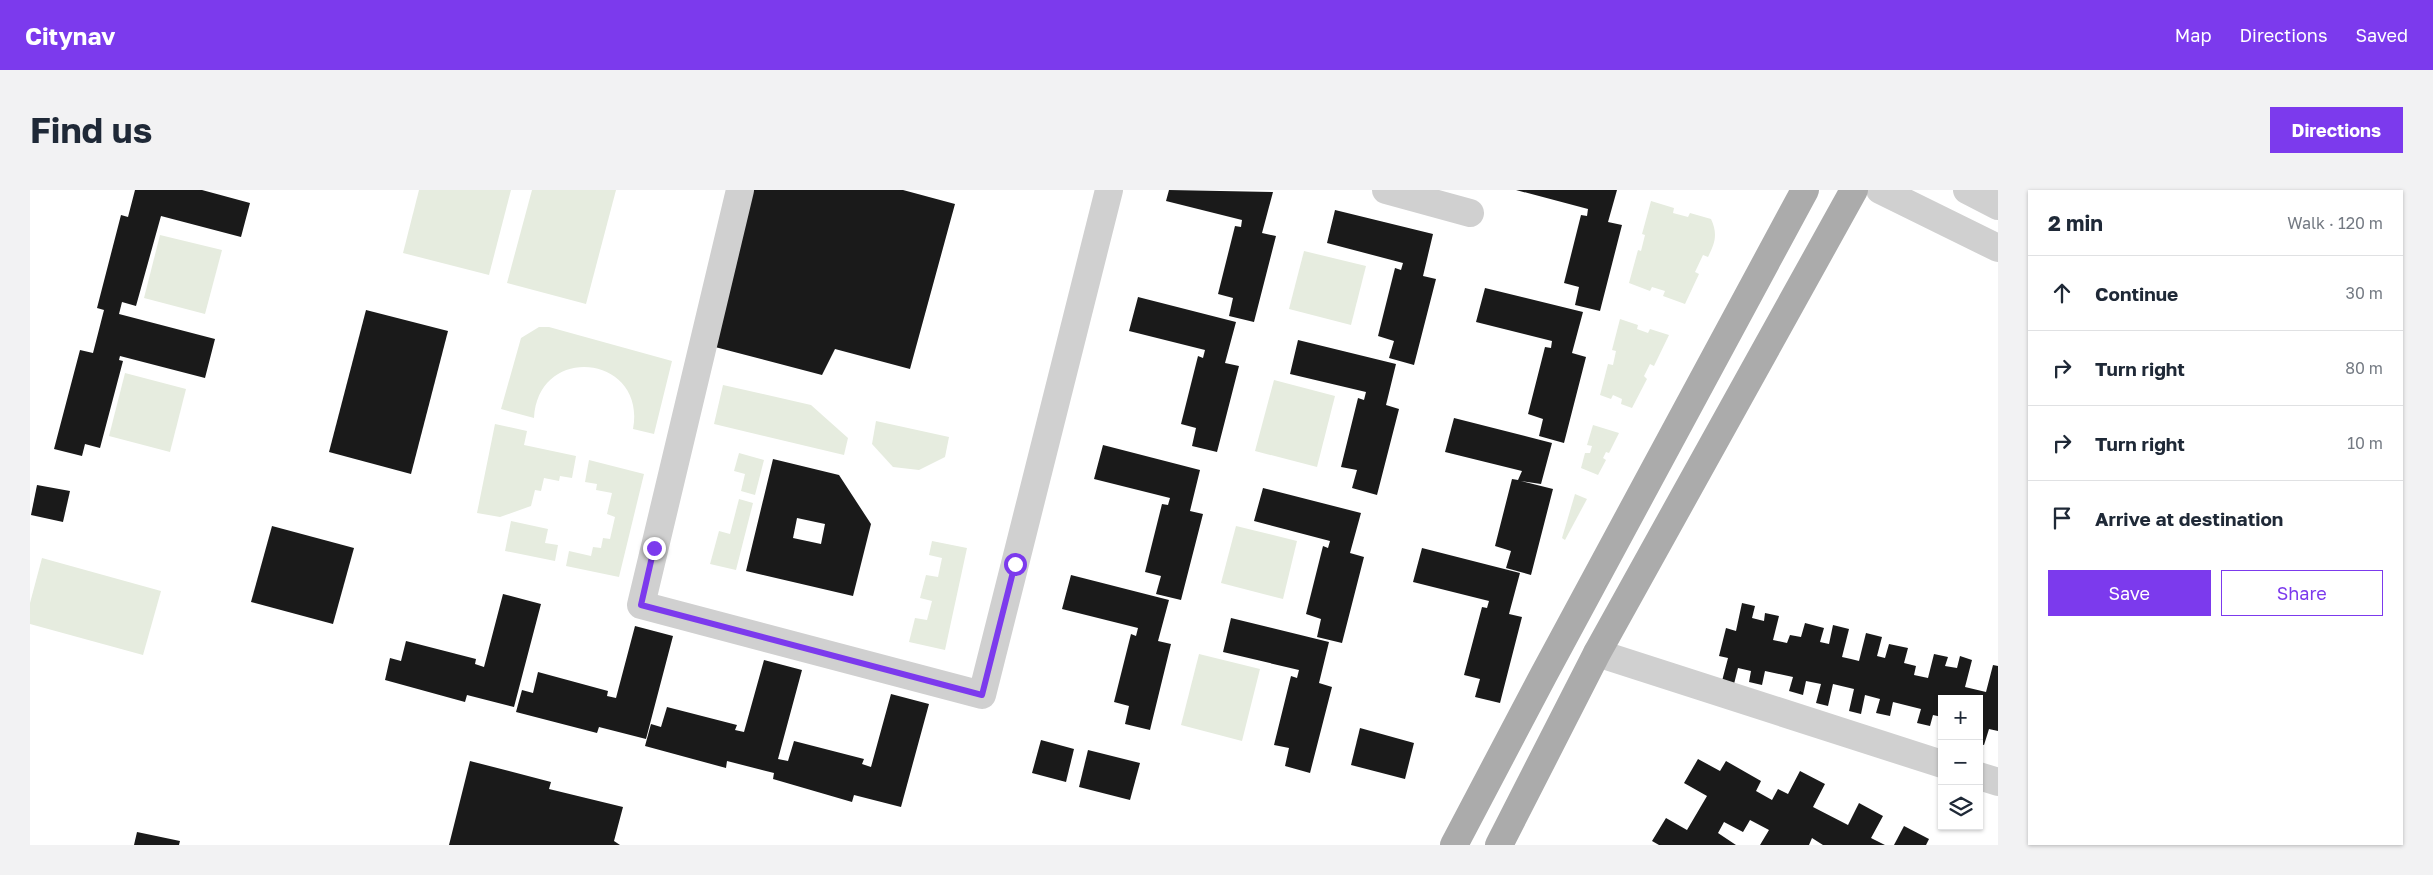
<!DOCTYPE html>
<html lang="en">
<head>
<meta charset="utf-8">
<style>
  body { margin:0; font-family:"Golos Text",sans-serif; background:#f2f2f3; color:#1f2937 }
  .controls { position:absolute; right:15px; bottom:15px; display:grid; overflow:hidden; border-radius:0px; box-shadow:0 1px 4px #0004 }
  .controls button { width:45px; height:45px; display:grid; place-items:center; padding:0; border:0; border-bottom:1px solid #e0e1e3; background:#fff; color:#1f2937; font:25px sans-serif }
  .stop { position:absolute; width:15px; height:15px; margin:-11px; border:4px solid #7c3aed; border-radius:50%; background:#fff }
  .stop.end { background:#7c3aed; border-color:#fff; box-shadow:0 1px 5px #0008 }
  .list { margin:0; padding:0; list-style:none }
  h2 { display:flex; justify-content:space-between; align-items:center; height:65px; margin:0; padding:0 20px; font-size:21px }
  h2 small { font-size:16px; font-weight:400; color:#747a83 }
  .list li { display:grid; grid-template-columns:32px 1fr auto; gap:15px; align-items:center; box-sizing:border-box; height:75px; padding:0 20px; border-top:1px solid #e0e1e3 }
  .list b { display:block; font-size:19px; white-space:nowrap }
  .list em { font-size:16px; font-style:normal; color:#747a83 }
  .actions { display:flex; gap:10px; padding:15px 20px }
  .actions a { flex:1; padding:11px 0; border:1px solid #7c3aed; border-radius:0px; text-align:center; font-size:18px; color:#7c3aed }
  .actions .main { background:#7c3aed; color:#fff }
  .icon { flex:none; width:28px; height:28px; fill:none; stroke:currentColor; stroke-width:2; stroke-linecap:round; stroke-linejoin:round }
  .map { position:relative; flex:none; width:1968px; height:655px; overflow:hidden; border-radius:0px }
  header { display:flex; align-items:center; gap:30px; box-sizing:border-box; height:70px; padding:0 25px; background:#7c3aed; color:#fff }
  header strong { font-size:24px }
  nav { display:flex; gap:28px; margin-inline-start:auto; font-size:18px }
  .intro { display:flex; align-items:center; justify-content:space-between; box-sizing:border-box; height:120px; padding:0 30px }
  h1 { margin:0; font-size:35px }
  .button { padding:12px 22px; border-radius:0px; background:#7c3aed; color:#fff; font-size:18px; font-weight:700 }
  main { display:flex; gap:30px; padding:0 30px }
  aside { flex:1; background:#fff; border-radius:0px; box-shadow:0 1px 4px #0004 }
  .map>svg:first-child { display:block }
</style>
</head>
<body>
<header>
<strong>Citynav</strong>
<nav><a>Map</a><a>Directions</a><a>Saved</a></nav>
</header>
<div class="intro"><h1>Find us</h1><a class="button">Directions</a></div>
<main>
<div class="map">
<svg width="1968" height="655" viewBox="0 0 1968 655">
  <rect width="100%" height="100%" fill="#fff"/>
  <!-- green -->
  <g fill="#e6ecdf">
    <path d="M389,0H481L459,85L373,63Z"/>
    <path d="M502,0H586L556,114L477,93Z"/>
    <path d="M1621,11L1644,18L1643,23L1658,27L1660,23L1681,29C1688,44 1685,53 1678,67L1673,65L1665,82L1669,84L1655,114L1633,106L1635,101L1622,97L1620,101L1599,93L1608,60L1611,61L1615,45L1612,44Z"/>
    <path d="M130,45L192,60L175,124L114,108Z"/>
    <path d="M1274,61L1336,76L1321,135L1259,119Z"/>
    <path d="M1590,129L1608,135L1607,139L1618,143L1620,139L1639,145L1624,176L1620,174L1614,186L1617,189L1602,218L1591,214L1592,209L1583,205L1581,209L1570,205L1578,174L1583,175L1586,161L1582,160Z"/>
    <path d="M509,137H519L642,171L624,244L603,239C617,165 508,152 504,228L471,219L491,148Z"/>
    <path d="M95,183L156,199L140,262L79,246Z"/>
    <path d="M1244,190L1305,206L1287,277L1225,261Z"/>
    <path d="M693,195L781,215L818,248L814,265L684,234Z"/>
    <path d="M846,231L919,247L915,267L889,280L863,277L842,254Z"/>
    <path d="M465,234L497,241L494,255L546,266L542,288L530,286L529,291L514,288L511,301L505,300L501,316L470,327L447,323Z"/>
    <path d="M1563,235L1589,243L1579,263L1576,262L1573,268L1576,270L1568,285L1551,278L1555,263H1560L1562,256L1557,255Z"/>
    <path d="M709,263L734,270L725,305L711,301L715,284L704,281Z"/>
    <path d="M559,270L614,284L589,387L536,376L539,361L561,366L563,357L571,358L573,348L580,349L585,327L577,324L582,303L566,300L567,294L555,292Z"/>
    <path d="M1545,304L1557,309L1535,350L1532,348Z"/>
    <path d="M709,309L723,313L706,380L680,374L689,341L700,344Z"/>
    <path d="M481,331L518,339L515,353L528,355L525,371L475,361Z"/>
    <path d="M1206,336L1267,351L1253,409L1191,393Z"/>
    <path d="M902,351L937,358L915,460L879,452L885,428L897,430L902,411L890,408L896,385L908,387L912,368L899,365Z"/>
    <path d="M12,368L131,401L113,465L0,434V413Z"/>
    <path d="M1169,464L1230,479L1212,551L1151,535Z"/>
  </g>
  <!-- building -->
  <g fill="#1a1a1a" fill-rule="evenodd">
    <path d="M105,0H172L220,13L211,47L131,26L106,116L92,112L89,124L185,149L175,188L90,166L89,170L93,171L70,258L55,254L52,266L24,259L50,160L63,163L74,120L67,118L91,25L98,27Z"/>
    <path d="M722,0H873L925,14L880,179L805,159L792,185L685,157Z"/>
    <path d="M1139,0L1243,2L1232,43L1246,46L1224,132L1199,126L1203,108L1188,104L1205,36L1211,37L1212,30L1136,11Z"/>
    <path d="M1486,0H1587L1578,32L1592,35L1570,121L1545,115L1549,97L1534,93L1551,25L1557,26L1558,19Z"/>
    <path d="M1305,20L1403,44L1393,86L1406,89L1384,175L1359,168L1364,151L1348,146L1365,78L1371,80L1373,73L1297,53Z"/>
    <path d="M1455,98L1553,122L1542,163L1556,167L1534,253L1509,246L1513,229L1498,224L1515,157L1521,158L1522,151L1446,132Z"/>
    <path d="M1108,107L1206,132L1195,173L1209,176L1187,262L1162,256L1166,238L1151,234L1168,166L1173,168L1175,160L1099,141Z"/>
    <path d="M336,120L418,141L381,284L299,262Z"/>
    <path d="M1268,150L1366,174L1356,215L1369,219L1347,305L1322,298L1327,280L1311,277L1328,208L1334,210L1336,202L1260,184Z"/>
    <path d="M1424,228L1522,253L1511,294L1491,291L1523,299L1501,385L1476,378L1481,361L1465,356L1482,289L1488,290L1492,281L1415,262Z"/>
    <path d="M1073,255L1170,280L1160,321L1173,324L1151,410L1126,404L1131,386L1115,382L1132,314L1138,315L1140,308L1064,289Z"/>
    <path d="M743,269L809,285L841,334L823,406L716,381ZM767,328L795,334L791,354L763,348Z"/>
    <path d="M7,295L40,301L33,332L1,325Z"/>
    <path d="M1233,298L1331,323L1320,363L1334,367L1312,453L1287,447L1291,429L1276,424L1293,356L1298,358L1300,351L1224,331Z"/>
    <path d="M242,336L324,358L303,434L221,412Z"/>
    <path d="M1392,358L1490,383L1479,424L1492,427L1470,513L1445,507L1450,489L1434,485L1452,417L1457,418L1459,411L1383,392Z"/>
    <path d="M1041,385L1139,410L1128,451L1141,454L1120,540L1095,534L1099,516L1084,512L1101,444L1106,446L1108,438L1032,419Z"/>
    <path d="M473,404L511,414L484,517L437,505L435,512L355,490L360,468L371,471L376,451L446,469L445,474L454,477Z"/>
    <path d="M1712,413L1725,416L1722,428L1734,431L1735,423L1749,426L1743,450L1757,453L1760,445L1771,447L1775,433L1794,438L1790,452L1799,454L1803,435L1819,439L1812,467L1821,469L1829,471L1836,443L1852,447L1847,466L1855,468L1859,454L1878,458L1874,473L1886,476L1884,485L1898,488L1904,464L1918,467L1915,476L1927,478L1930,466L1942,470L1935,497L1956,502L1963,475L1968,476V541L1959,539L1954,555L1949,554V509H1912V527L1903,525L1900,536L1887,533L1891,519L1863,512L1860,526L1846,523L1850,509L1835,505L1831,524L1819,521L1824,499L1803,494L1798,516L1786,513L1791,494L1776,491L1773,505L1759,501L1763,487L1735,481L1732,495L1719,492L1721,481L1708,478L1704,494L1692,491L1698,468L1689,466L1696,438L1706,441Z"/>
    <path d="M1201,428L1299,452L1289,493L1302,497L1280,583L1255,576L1259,558L1244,555L1261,486L1267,488L1269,480L1193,462Z"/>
    <path d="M605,436L643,446L616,549L569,537L567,543L486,522L492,500L503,503L508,482L578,501L577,506L586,508Z"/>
    <path d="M734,470L772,480L748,569L758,571L764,551L834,569L832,574L841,577L861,504L899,514L871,617L824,605L822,612L743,589L744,583L697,571L696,578L615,556L621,534L631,537L637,517L707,535L705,540L714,542Z"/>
    <path d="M1330,538L1384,553L1375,589L1321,575Z"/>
    <path d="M1011,550L1044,559L1036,592L1002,583Z"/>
    <path d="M1058,560L1110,573L1100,610L1049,597Z"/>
    <path d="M1668,569L1690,581L1696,571L1731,591L1726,601L1742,610L1748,599L1758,604L1770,581L1795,594L1783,617L1818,635L1829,613L1853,626L1841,648L1855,655H1793L1782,648L1779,655H1730L1739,640L1720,630L1713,642L1694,632L1688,643L1706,655H1629L1622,651L1636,628L1657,640L1677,606L1654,593Z"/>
    <path d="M440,571L521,592L519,599L593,617L584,651L590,655H419Z"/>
    <path d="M1874,636L1899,649L1896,655H1864Z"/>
    <path d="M107,642L150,651L149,655H104Z"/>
  </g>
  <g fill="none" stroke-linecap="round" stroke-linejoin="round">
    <!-- minor -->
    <g stroke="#d0d0d0" stroke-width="28">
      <path d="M710,0L611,415L952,505L1079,0"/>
      <path d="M1356,0L1440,23"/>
      <path d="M1850,0L1968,58"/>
      <path d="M1937,0L1968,16"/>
      <path d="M1567,463L1912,574"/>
      <path d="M1949,586L1968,592"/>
    </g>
    <!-- major -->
    <g stroke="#ababab" stroke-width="28">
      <path d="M1424,655L1513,486L1775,0"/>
      <path d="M1469,655L1567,463L1824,0"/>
    </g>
  </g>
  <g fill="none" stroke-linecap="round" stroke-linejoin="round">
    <!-- route -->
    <path stroke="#7c3aed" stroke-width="6" d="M624,358L611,415L952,505L985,374"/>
  </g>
</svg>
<div class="controls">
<button>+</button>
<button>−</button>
<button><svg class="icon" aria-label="layers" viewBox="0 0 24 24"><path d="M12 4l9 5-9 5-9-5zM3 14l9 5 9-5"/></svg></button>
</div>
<div class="stop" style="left:985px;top:374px"></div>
<div class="stop end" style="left:624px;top:358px"></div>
</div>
<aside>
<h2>2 min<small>Walk · 120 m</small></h2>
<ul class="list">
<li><svg class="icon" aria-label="ahead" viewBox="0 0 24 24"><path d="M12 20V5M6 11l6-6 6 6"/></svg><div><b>Continue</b></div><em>30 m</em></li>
<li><svg class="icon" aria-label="right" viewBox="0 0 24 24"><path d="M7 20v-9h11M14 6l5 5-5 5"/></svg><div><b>Turn right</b></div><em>80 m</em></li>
<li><svg class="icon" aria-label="right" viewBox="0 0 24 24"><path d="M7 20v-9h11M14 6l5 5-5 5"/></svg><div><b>Turn right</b></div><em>10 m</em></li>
<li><svg class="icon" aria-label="arrive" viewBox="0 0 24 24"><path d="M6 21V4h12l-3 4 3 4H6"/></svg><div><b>Arrive at destination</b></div></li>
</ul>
<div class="actions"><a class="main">Save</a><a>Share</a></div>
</aside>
</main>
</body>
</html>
